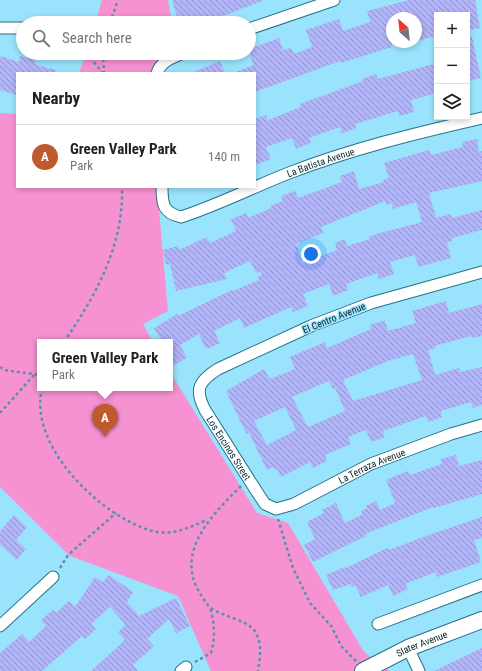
<!DOCTYPE html>
<html lang="en">
<head>
<meta charset="utf-8">
<style>
  body { margin:0; font-family:"Roboto Condensed",sans-serif; background:#f6f6f6; color:#202124 }
  .controls { position:absolute; right:12px; top:12px; display:grid; overflow:hidden; border-radius:0px; box-shadow:0 2px 6px #0003 }
  .controls button { width:36px; height:36px; display:grid; place-items:center; padding:0; border:0; border-bottom:1px solid #e0e0e0; background:#fff; color:#202124; font:20px sans-serif }
  .compass { position:absolute; left:386px; top:12px; width:36px; height:36px; border-radius:50%; background:#fff; box-shadow:0 2px 6px #0003; rotate:333deg }
  .you { position:absolute; left:311px; top:254px; width:14px; height:14px; margin:-10px; border:3px solid #fff; border-radius:50%; background:#1a73e8; box-shadow:0 0 0 6px #1a73e833 }
  .badge { display:grid; place-items:center; width:26px; height:26px; border-radius:50%; background:#c0592e; color:#fff; font-size:13px; font-weight:700 }
  .pin { position:absolute; translate:-50% -33px; filter:drop-shadow(0 1px 2px #0008) }
  .pin::after { content:''; position:absolute; top:21px; width:14px; height:12px; background:inherit; clip-path:polygon(0 0,100% 0,50% 100%) }
  .popup { position:absolute; left:37px; top:339px; width:136px; height:52px; box-sizing:border-box; display:grid; place-content:center; border-radius:0px; background:#fff; filter:drop-shadow(0 1px 3px #0005); font-size:13px; white-space:nowrap; color:#757577 }
  .popup b { font-size:15px; color:#202124 }
  .popup::after { content:''; position:absolute; left:50%; top:100%; margin-left:-8px; border:8px solid transparent; border-top-color:#fff }
  .list { margin:0; padding:0; list-style:none }
  h2 { display:flex; justify-content:space-between; align-items:center; height:52px; margin:0; padding:0 16px; font-size:17px }
  h2 small { font-size:13px; font-weight:400; color:#757577 }
  .list li { display:grid; grid-template-columns:26px 1fr auto; gap:12px; align-items:center; box-sizing:border-box; height:64px; padding:0 16px; border-top:1px solid #e0e0e0 }
  .list b { display:block; font-size:15px; white-space:nowrap }
  .list p { margin:0; font-size:13px; white-space:nowrap; color:#757577 }
  .list em { font-size:13px; font-style:normal; color:#757577 }
  .icon { flex:none; width:22px; height:22px; fill:none; stroke:currentColor; stroke-width:2; stroke-linecap:round; stroke-linejoin:round }
  .map { position:relative; flex:none; width:482px; height:671px; overflow:hidden }
  .search { position:absolute; background:#fff; box-shadow:0 2px 6px #0003; left:16px; top:16px; width:240px; height:44px; display:flex; align-items:center; gap:10px; box-sizing:border-box; padding:0 14px; border-radius:22px; color:#757577; font-size:15px }
  .panel { position:absolute; background:#fff; box-shadow:0 2px 6px #0003; left:16px; top:72px; width:240px; height:116px; border-radius:0px }
  .map>svg:first-child { display:block }
</style>
</head>
<body>
<div class="map">
<svg width="482" height="671" viewBox="0 0 482 671">
  <defs>
    <pattern id="building-back-hatch" width="6" height="6" patternUnits="userSpaceOnUse"><rect width="6" height="6" fill="#b2b5fb"/><path d="M-1 5l2 2M0 0l6 6M5-1l2 2" fill="none" stroke="#8f93cc"/></pattern>
  </defs>
  <rect width="100%" height="100%" fill="#99e3fd"/>
  <!-- green -->
  <g fill="#f692d2">
    <path d="M102,0H168L172,23H95Z"/>
    <path d="M86,53H170L162,73H79Z"/>
    <path d="M0,113L17,114V187H157L168,311L143,324L153,342H40V388H170V372L257,513L288,523L364,652L389,671H211L178,596L70,556L0,487Z"/>
  </g>
  <!-- building -->
  <g fill="url(#building-back-hatch)" fill-rule="evenodd">
    <path d="M172,0H262V1L205,23H179Z"/>
    <path d="M409,0H475L480,28L467,30V15H437V36L416,41V18H392V47L341,63L340,61L255,92V73H234L253,65L249,49L279,38L283,50L291,48L294,54L312,47L306,30L339,19L343,31L370,22L367,11Z"/>
    <path d="M467,37H472L481,78L467,81Z"/>
    <path d="M0,56L19,62L20,56L36,60L34,64L56,70L55,73H17V95L0,90Z"/>
    <path d="M220,61L225,73H191Z"/>
    <path d="M437,63V93L411,100L414,112L399,116L398,111L355,124L356,128L342,133L340,127L309,138L311,143L296,149L292,138L266,147L271,159L255,165V119L266,115L268,120L301,107L300,104L363,81L362,79L376,74L378,79Z"/>
    <path d="M477,139L479,152L482,151V181L429,193L436,218L451,214L452,218L482,210V230L452,238V241L447,242L451,258L418,267L415,255L390,262L394,274L379,279L377,273L346,284L348,290L333,296L329,284L303,294L308,306L293,312L291,307L244,328L240,318L214,331L220,343L209,348H205L199,334L180,345L187,358L174,365L170,359V342H162L154,328L177,314L178,316L232,290L233,291L259,280L258,277L262,275L261,272L256,273L250,261L224,273L227,279L176,291L170,264L166,265L163,250L178,246L179,250L207,237L210,243L236,231L231,219L246,213L248,218L271,208L270,206L283,201L281,196L295,191L298,198L342,182L340,176L354,171L359,189L384,182L383,180L389,178L384,163L429,150L431,155L463,147L462,142ZM385,201L386,205L392,203L393,209L416,202L422,222L369,236L370,239L347,246L345,239L335,243L337,250L303,263L296,244L323,233L321,227Z"/>
    <path d="M446,301L449,313L482,304V336L472,338L471,336L435,346L436,348L428,350L435,375L459,368L460,372L482,367V405L473,408L471,402L441,411L442,417L428,422L426,416L383,431L385,437L371,442L366,430L348,437L351,444L325,455L327,461L313,468L310,462L281,477L277,469L275,470L273,467L267,470L249,433L247,434L243,427L226,391L264,369L270,379L295,369L290,357L325,342L327,348L371,329L370,325L385,320L388,331L416,323L412,311ZM413,354L422,380L353,401L343,380L388,361ZM329,381L333,389L335,388L345,411L308,427L292,397ZM285,407L296,430L267,445L254,421Z"/>
    <path d="M456,455L459,466L482,460V494L434,508L433,507L390,524L365,534L366,536L313,562L304,545L315,539L307,522L324,513L322,510L336,503L345,523L363,514L361,511L367,508L366,506L376,501L380,510L395,503L386,480L405,472L408,471L410,475L442,464L441,459Z"/>
    <path d="M14,515L27,527L16,540L26,549L17,560L0,545V531Z"/>
    <path d="M482,517V538L474,540L481,562L437,577L436,572L405,584L408,589L393,596L388,585L361,597L355,585L352,587L351,584L333,590L326,575L345,567L346,568L387,548L389,550L431,534Z"/>
    <path d="M109,575L133,592L127,602L139,616L176,598L190,626L176,633L169,619L147,639L154,646L133,665L138,671H91L125,640L118,632L126,625L110,607L91,624L96,629L85,639L82,636L42,671H0V653L22,634L29,642L46,626L41,620L53,610L56,613L69,601L75,607L95,577L103,582Z"/>
    <path d="M482,648V671H434Z"/>
  </g>
  <g fill="none" stroke-linecap="round" stroke-linejoin="round">
    <defs>
      <g id="street">
        <path d="M0,28H23"/>
        <path d="M249,29L334,0"/>
        <path d="M157,73C161,61 173,57 184,53"/>
        <path id="s1" d="M162,187C162,204 163,213 181,217C218,205 253,187 289,173C351,149 416,133 482,118"/>
        <path id="s2" d="M482,272L371,303L311,326L218,369C199,381 194,389 205,410L257,492L265,504L276,509L294,504L371,464L451,434L482,425"/>
        <path d="M378,624L482,585"/>
        <path d="M0,626L53,577"/>
        <path d="M408,648L419,671"/>
        <path d="M181,671L186,667"/>
      </g>
      <g id="secondary">
        <path id="s3" d="M363,671L408,648L482,620"/>
      </g>
    </defs>
    <!-- street casing -->
    <use href="#street" stroke="#247187" stroke-width="13"/>
    <!-- secondary casing -->
    <use href="#secondary" stroke="#247187" stroke-width="18"/>
    <!-- path -->
    <g stroke="#5a92a5" stroke-width="2.5" stroke-dasharray="3 3" stroke-linecap="butt">
      <path d="M110,23L118,0"/>
      <path d="M86,53L103,73"/>
      <path d="M103,53L104,73"/>
      <path d="M64,342C96,295 124,245 122,187"/>
      <path d="M0,367L4,370L40,375"/>
      <path d="M42,388C28,446 99,514 149,530C170,537 188,528 207,520"/>
      <path d="M0,413L34,375"/>
      <path d="M241,486C215,512 177,548 197,588C201,595 205,603 211,608C222,616 246,620 254,630C263,643 260,656 258,671"/>
      <path d="M278,519L293,568L310,603L332,627L341,646L356,661"/>
      <path d="M60,568L68,555L116,513"/>
      <path d="M195,662L211,653C216,637 214,623 210,607"/>
    </g>
    <!-- street -->
    <use href="#street" stroke="#fff" stroke-width="11"/>
    <!-- secondary -->
    <use href="#secondary" stroke="#fff" stroke-width="16"/>
  </g>
  <g text-anchor="middle" dominant-baseline="central" stroke-width="3" stroke-linejoin="round" paint-order="stroke">
    <!-- street labels -->
    <g font-size="10" fill="#05252e" stroke="#99e3fd">
      <text stroke="none"><textPath href="#s1" startOffset="190">La Batista Avenue</textPath></text>
      <text transform="translate(334 318) rotate(-22)">El Centro Avenue</text>
      <text stroke="none"><textPath href="#s2" startOffset="377">Los Encinos Street</textPath></text>
      <text stroke="none"><textPath href="#s2" startOffset="561">La Terraza Avenue</textPath></text>
      <text stroke="none"><textPath href="#s3" startOffset="65">Slater Avenue</textPath></text>
    </g>
  </g>
</svg>
<div class="controls">
<button>+</button>
<button>−</button>
<button><svg class="icon" aria-label="layers" viewBox="0 0 24 24"><path d="M12 4l9 5-9 5-9-5zM3 14l9 5 9-5"/></svg></button>
</div>
<svg class="compass" viewBox="-18 -18 36 36"><path d="M0-13l5 13h-10z" fill="#e53935"/><path d="M0 13l5-13h-10z" fill="#757577"/></svg>
<div class="you"></div>
<div class="pin badge" style="left:105px;top:437px">A</div>
<div class="popup"><b>Green Valley Park</b>Park</div>
<div class="search"><svg class="icon" aria-label="search" viewBox="0 0 24 24"><circle cx="10" cy="10" r="6"/><path d="M15 15l6 6"/></svg>Search here</div>
<section class="panel">
<h2>Nearby<small></small></h2>
<ul class="list">
<li><span class="badge">A</span><div><b>Green Valley Park</b><p>Park</p></div><em>140 m</em></li>
</ul>
</section>
</div>
</body>
</html>
